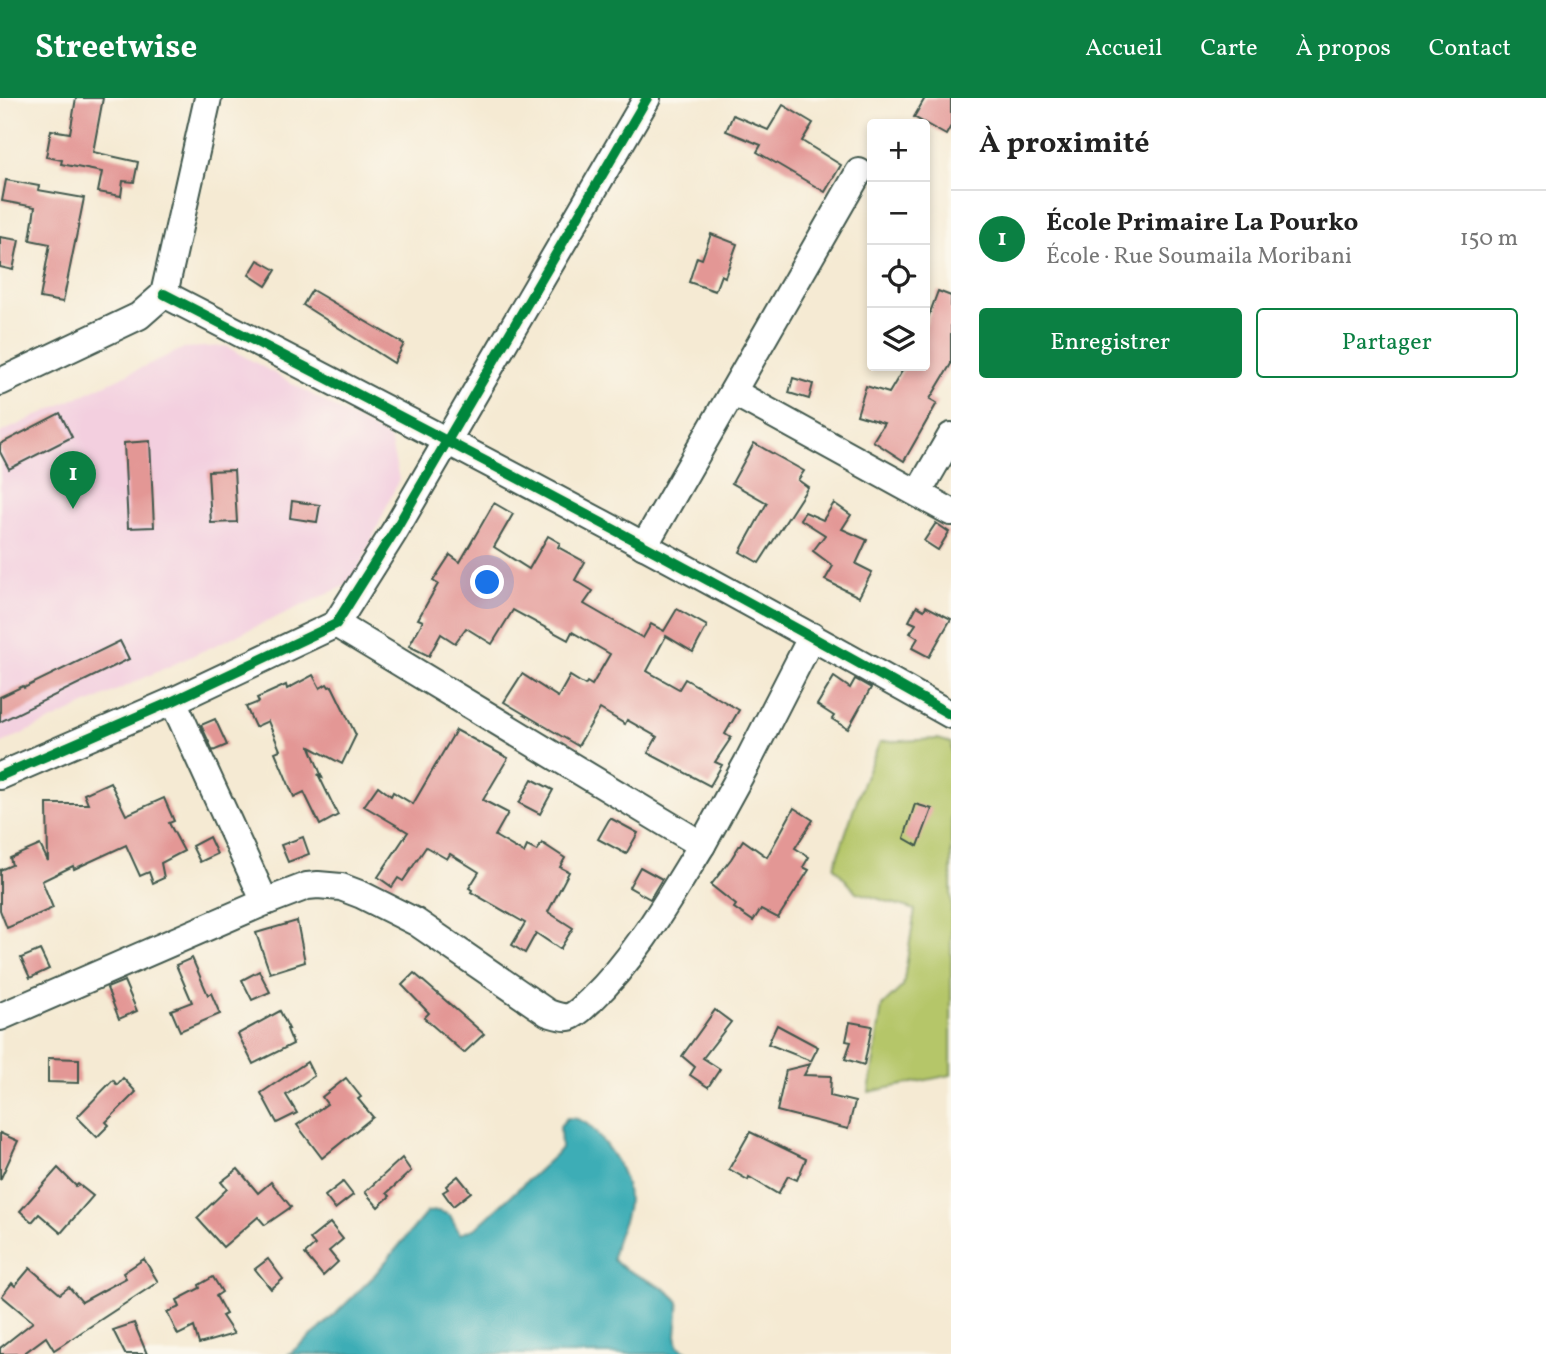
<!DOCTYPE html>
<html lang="fr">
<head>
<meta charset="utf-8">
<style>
  body { margin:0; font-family:Vollkorn,serif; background:#f2f2f2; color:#222 }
  .controls { position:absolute; right:21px; top:21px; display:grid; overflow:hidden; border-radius:7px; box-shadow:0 4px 10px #0003 }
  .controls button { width:63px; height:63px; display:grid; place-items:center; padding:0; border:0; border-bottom:2px solid #e0e0e0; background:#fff; color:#222; font:35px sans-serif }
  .you { position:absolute; left:488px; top:485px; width:24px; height:24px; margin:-18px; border:5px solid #fff; border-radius:50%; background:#1a73e8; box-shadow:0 0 0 10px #1a73e833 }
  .badge { display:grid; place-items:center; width:46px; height:46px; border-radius:50%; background:#0b8043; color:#fff; font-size:23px; font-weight:700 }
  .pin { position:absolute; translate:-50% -58px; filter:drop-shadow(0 2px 4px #0008) }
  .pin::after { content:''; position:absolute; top:37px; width:24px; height:21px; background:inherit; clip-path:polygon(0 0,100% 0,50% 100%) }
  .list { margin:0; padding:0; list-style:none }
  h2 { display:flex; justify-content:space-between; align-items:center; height:91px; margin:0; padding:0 28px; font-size:30px }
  h2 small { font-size:23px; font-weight:400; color:#767676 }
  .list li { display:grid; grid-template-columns:46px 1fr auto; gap:21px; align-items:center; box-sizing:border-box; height:98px; padding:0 28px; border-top:2px solid #e0e0e0 }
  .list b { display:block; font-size:26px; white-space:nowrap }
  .list p { margin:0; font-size:23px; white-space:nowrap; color:#767676 }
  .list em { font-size:23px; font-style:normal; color:#767676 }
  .actions { display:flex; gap:14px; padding:21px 28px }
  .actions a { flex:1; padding:16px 0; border:2px solid #0b8043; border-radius:7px; text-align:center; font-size:24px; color:#0b8043 }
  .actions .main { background:#0b8043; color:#fff }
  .icon { flex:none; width:38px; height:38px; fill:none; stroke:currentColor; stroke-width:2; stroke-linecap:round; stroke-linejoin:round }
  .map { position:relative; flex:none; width:951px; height:1256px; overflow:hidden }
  header { display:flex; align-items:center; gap:42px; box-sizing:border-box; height:98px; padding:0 35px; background:#0b8043; color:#fff }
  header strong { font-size:33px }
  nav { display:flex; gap:38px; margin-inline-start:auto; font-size:24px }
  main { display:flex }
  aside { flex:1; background:#fff }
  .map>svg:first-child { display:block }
</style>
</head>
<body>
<header>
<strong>Streetwise</strong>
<nav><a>Accueil</a><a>Carte</a><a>À propos</a><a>Contact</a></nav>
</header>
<main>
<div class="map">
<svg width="951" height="1256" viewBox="0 0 951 1256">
  <rect width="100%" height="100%" fill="#fbf7ec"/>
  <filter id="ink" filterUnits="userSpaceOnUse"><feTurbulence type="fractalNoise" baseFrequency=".0143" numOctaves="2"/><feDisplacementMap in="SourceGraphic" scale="14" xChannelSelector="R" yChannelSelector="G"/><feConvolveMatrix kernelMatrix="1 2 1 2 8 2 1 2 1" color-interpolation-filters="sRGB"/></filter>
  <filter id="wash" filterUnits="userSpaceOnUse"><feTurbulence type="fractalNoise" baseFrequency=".00686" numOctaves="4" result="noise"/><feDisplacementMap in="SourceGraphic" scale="28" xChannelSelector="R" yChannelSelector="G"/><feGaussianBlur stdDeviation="1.57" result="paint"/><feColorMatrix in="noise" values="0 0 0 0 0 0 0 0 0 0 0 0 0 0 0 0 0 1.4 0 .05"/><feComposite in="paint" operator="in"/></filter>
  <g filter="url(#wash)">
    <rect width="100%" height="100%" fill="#f5ead3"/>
    <!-- built -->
    <path fill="#f3cfdf" d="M226,248L390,341L399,381L353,484L0,646V335L184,250Z"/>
    <!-- green -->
    <path fill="#b5c669" stroke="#6a824e" stroke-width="2" d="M938,641L951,645V977L869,994L882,908L903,888L915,812L856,794L834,769L863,684L880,644Z"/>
    <!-- water -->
    <path fill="#3cadb6" stroke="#2e7575" stroke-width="2" d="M567,1020C582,1019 591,1028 599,1039C618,1061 635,1090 625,1120C620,1134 613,1147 613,1162C632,1180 663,1183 679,1204L676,1237L678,1248L691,1256H289L320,1231L372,1180L427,1114L439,1113L450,1117L460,1136L476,1130L556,1056L561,1050L560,1028Z"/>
    <g id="blocks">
      <!-- building -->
      <g fill="#e39795">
        <path d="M76,0H103L93,54L138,64L134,84L123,83L121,98L98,94L102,74L61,66L62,62L46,59L51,32L70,35Z"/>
        <path d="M925,0H951V28L946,37L914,19Z"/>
        <path d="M783,7L813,25L802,43L841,67L825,94L757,54L761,47L726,33L733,17L768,32Z"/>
        <path d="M6,82L39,88L38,92L84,100L63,204L40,200L50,146L30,142L35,109L2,103Z"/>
        <path d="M711,136L737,146L725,179L721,177L715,193L689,184L697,159L702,161Z"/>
        <path d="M0,139L19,142L13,172L0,169Z"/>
        <path d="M258,162L276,172L266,188L249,177Z"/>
        <path d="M312,192L404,246L394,265L303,207Z"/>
        <path d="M938,193L951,198V266L930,301L937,305L904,363L873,343L884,325L857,317L866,288L889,295L905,268H925V228Z"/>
        <path d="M793,280L813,286L809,301L789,295Z"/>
        <path d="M60,315L72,339L9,371L0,354V346Z"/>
        <path d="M150,343L154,429L128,430L124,345Z"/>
        <path d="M754,345L804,373L798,382L808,389L759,465L740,454L767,405L732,385Z"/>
        <path d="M234,372L237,424L211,425L208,373Z"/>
        <path d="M292,403L320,407L317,424L290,420Z"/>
        <path d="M494,405L513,416L494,449L529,471L548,438L560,445L558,449L585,464L575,482L593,493L584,506L643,540L651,526L664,533L677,511L707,528L693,554L666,538L647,573L679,591L685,581L739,612L725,636L731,640L715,664L722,667L710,688L648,655L657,639L627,622L625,626L600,611L578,648L504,604L522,576L558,599L570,578L585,587L587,584L592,587L610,556L572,534L568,542L513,512L492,546L466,530L455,545L441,536L429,558L409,548L423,523L418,521L438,486L433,483L450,457L460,464Z"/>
        <path d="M834,405L851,417L842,431L867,442L856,466L872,474L859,499L825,482L833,468L813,453L825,437L800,421L805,414L823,422Z"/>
        <path d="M936,425L949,434L938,452L924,443Z"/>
        <path d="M917,508L924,512L926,508L951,521L929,559L912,550L918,540L910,535L916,526L909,523Z"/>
        <path d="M120,543L129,561L0,624V599L23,588L24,590Z"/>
        <path d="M313,577L320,590L327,586L329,589L332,588L356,637L342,666L310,649L322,679L318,676L338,717L320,727L304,694L294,699L275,654L280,652L268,623L255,629L246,609L259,604L257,600L286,587L287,591Z"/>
        <path d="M834,579L850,590L855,581L871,590L848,631L832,621L834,618L817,607Z"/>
        <path d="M215,621L227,647L213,653L201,627Z"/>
        <path d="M456,632L508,660L483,702L508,715L495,738L524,755L527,748L537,753L542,745L565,760L560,769L569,774L548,814L573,830L560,851L536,835L525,855L512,847L525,825L471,794L472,792L469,790L479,774L450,756L447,761L426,749L403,783L398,780L392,789L378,779L408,734L364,708L378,688L391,698L393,694L413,706Z"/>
        <path d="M532,681L553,692L540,716L519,705Z"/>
        <path d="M110,684L126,717L164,700L174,723L169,725L184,753L161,765L164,780L153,785L149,774L140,778L126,747L74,771L73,768L42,783L53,810L7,830L0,812V772L12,767L10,760L40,747L48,763L47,706H88L84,696Z"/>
        <path d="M915,706L932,711L918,748L904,740Z"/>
        <path d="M794,710L813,722L795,750L809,759L803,769L809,772L778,820L761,811L753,823L734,810L736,807L711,787L731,761L743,742L767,759Z"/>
        <path d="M610,720L638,735L626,756L598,741Z"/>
        <path d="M209,739L217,756L200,764L192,748Z"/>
        <path d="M303,739L309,756L288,764L281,747Z"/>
        <path d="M640,769L662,781L650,801L629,789Z"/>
        <path d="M297,823L305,864L270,875L256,835Z"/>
        <path d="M40,852L49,871L30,880L21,860Z"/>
        <path d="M192,860L208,897L211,895L220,916L180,933L171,912L192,904L176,867Z"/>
        <path d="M259,873L270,894L252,902L242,882Z"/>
        <path d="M414,875L484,936L464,955L424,920L429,915L402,887Z"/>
        <path d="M124,883L137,913L119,921L107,890Z"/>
        <path d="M715,912L731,924L703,960L720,971L708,989L690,977L695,969L682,958Z"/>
        <path d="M280,913L289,931H287L293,946L253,966L238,936Z"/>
        <path d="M850,924L872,928L864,967L845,961L851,944L846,943Z"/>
        <path d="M777,927L818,949L811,963L768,946Z"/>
        <path d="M48,960L79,961V985L48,984Z"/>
        <path d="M307,964L314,978L286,997L297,1015L277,1025L261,995Z"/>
        <path d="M810,966L804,977L831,978L830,998L855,1004L848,1031L777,1013L786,972Z"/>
        <path d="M123,980L136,994L106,1024L109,1027L97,1039L77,1019L113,982L117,987Z"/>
        <path d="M346,980L361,999L358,1001L373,1019L322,1060L297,1027L327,1006L322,999Z"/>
        <path d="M750,1034L806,1061L797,1082L788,1078L778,1096L749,1079L748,1082L729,1071Z"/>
        <path d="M0,1035L18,1043L0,1082Z"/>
        <path d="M402,1060L411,1073L387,1095L390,1098L378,1109L365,1094Z"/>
        <path d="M58,1070L76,1088L78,1086L93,1098L61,1135L39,1116L32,1124L20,1113Z"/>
        <path d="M238,1071L258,1095L271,1084L291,1109L265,1127L258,1119L223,1149L197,1120L227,1091L221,1084Z"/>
        <path d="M458,1078L471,1094L453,1108L443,1094L448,1091L446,1088Z"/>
        <path d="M343,1084L353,1097L335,1111L325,1098Z"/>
        <path d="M330,1125L343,1141L329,1153L338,1164L323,1178L305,1156L315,1147L310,1141Z"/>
        <path d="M144,1161L158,1184L65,1245L54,1252L46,1239L23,1256H0V1250L33,1224L2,1198L12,1185L15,1188L30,1170L60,1196L69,1189L82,1204L126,1180L123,1175Z"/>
        <path d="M268,1161L283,1181L271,1191L255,1171Z"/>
        <path d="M213,1179L222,1194L216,1198L226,1216L222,1218L234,1236L199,1246L194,1229L178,1237L167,1214L180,1209L177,1202L200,1190L199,1187Z"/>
        <path d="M134,1225L147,1256H125L113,1232Z"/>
      </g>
    </g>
  </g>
  <g filter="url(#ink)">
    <use href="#blocks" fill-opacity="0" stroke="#3f574c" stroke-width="2"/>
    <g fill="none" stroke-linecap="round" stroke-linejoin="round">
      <defs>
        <g id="minor">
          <path d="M164,196C428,332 692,470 951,617"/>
          <path d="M164,196L208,0"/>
          <path d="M0,284L139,218L164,196"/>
          <path d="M733,294L951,414"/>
          <path d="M918,395L951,338"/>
          <path d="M644,448L859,74"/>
          <path d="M336,526L702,747L747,665L812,538"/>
          <path d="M173,603L265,804"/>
          <path d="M0,678L173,603L336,526L394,434L647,0"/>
          <path d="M0,919L265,804L307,788L318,787L341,789L362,797L416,824L548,915C555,917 562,920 569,919C578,916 584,908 591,902C637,858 668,802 702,747"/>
        </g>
      </defs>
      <!-- minor casing -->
      <use href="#minor" stroke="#3f574c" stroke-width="30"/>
      <!-- minor -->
      <use href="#minor" stroke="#fff" stroke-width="26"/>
      <defs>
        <g id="cycleway">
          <path d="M164,196C428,332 692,470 951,617"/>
          <path d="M0,678L173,603L336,526L394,434L647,0"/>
        </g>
      </defs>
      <!-- cycleway casing -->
      <use href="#cycleway" stroke="#fbf7ec" stroke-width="15"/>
      <!-- cycleway -->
      <use href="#cycleway" stroke="#00873e" stroke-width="10"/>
    </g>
  </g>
</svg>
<div class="controls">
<button>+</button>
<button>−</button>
<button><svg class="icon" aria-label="locate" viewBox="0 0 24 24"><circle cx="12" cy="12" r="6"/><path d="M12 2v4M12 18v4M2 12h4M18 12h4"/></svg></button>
<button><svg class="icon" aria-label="layers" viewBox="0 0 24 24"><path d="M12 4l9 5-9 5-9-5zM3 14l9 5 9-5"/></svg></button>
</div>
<div class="you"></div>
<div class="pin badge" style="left:73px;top:411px">1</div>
</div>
<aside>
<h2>À proximité<small></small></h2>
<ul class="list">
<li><span class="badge">1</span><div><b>École Primaire La Pourko</b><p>École · Rue Soumaila Moribani</p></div><em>150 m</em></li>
</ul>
<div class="actions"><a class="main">Enregistrer</a><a>Partager</a></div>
</aside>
</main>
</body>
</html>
